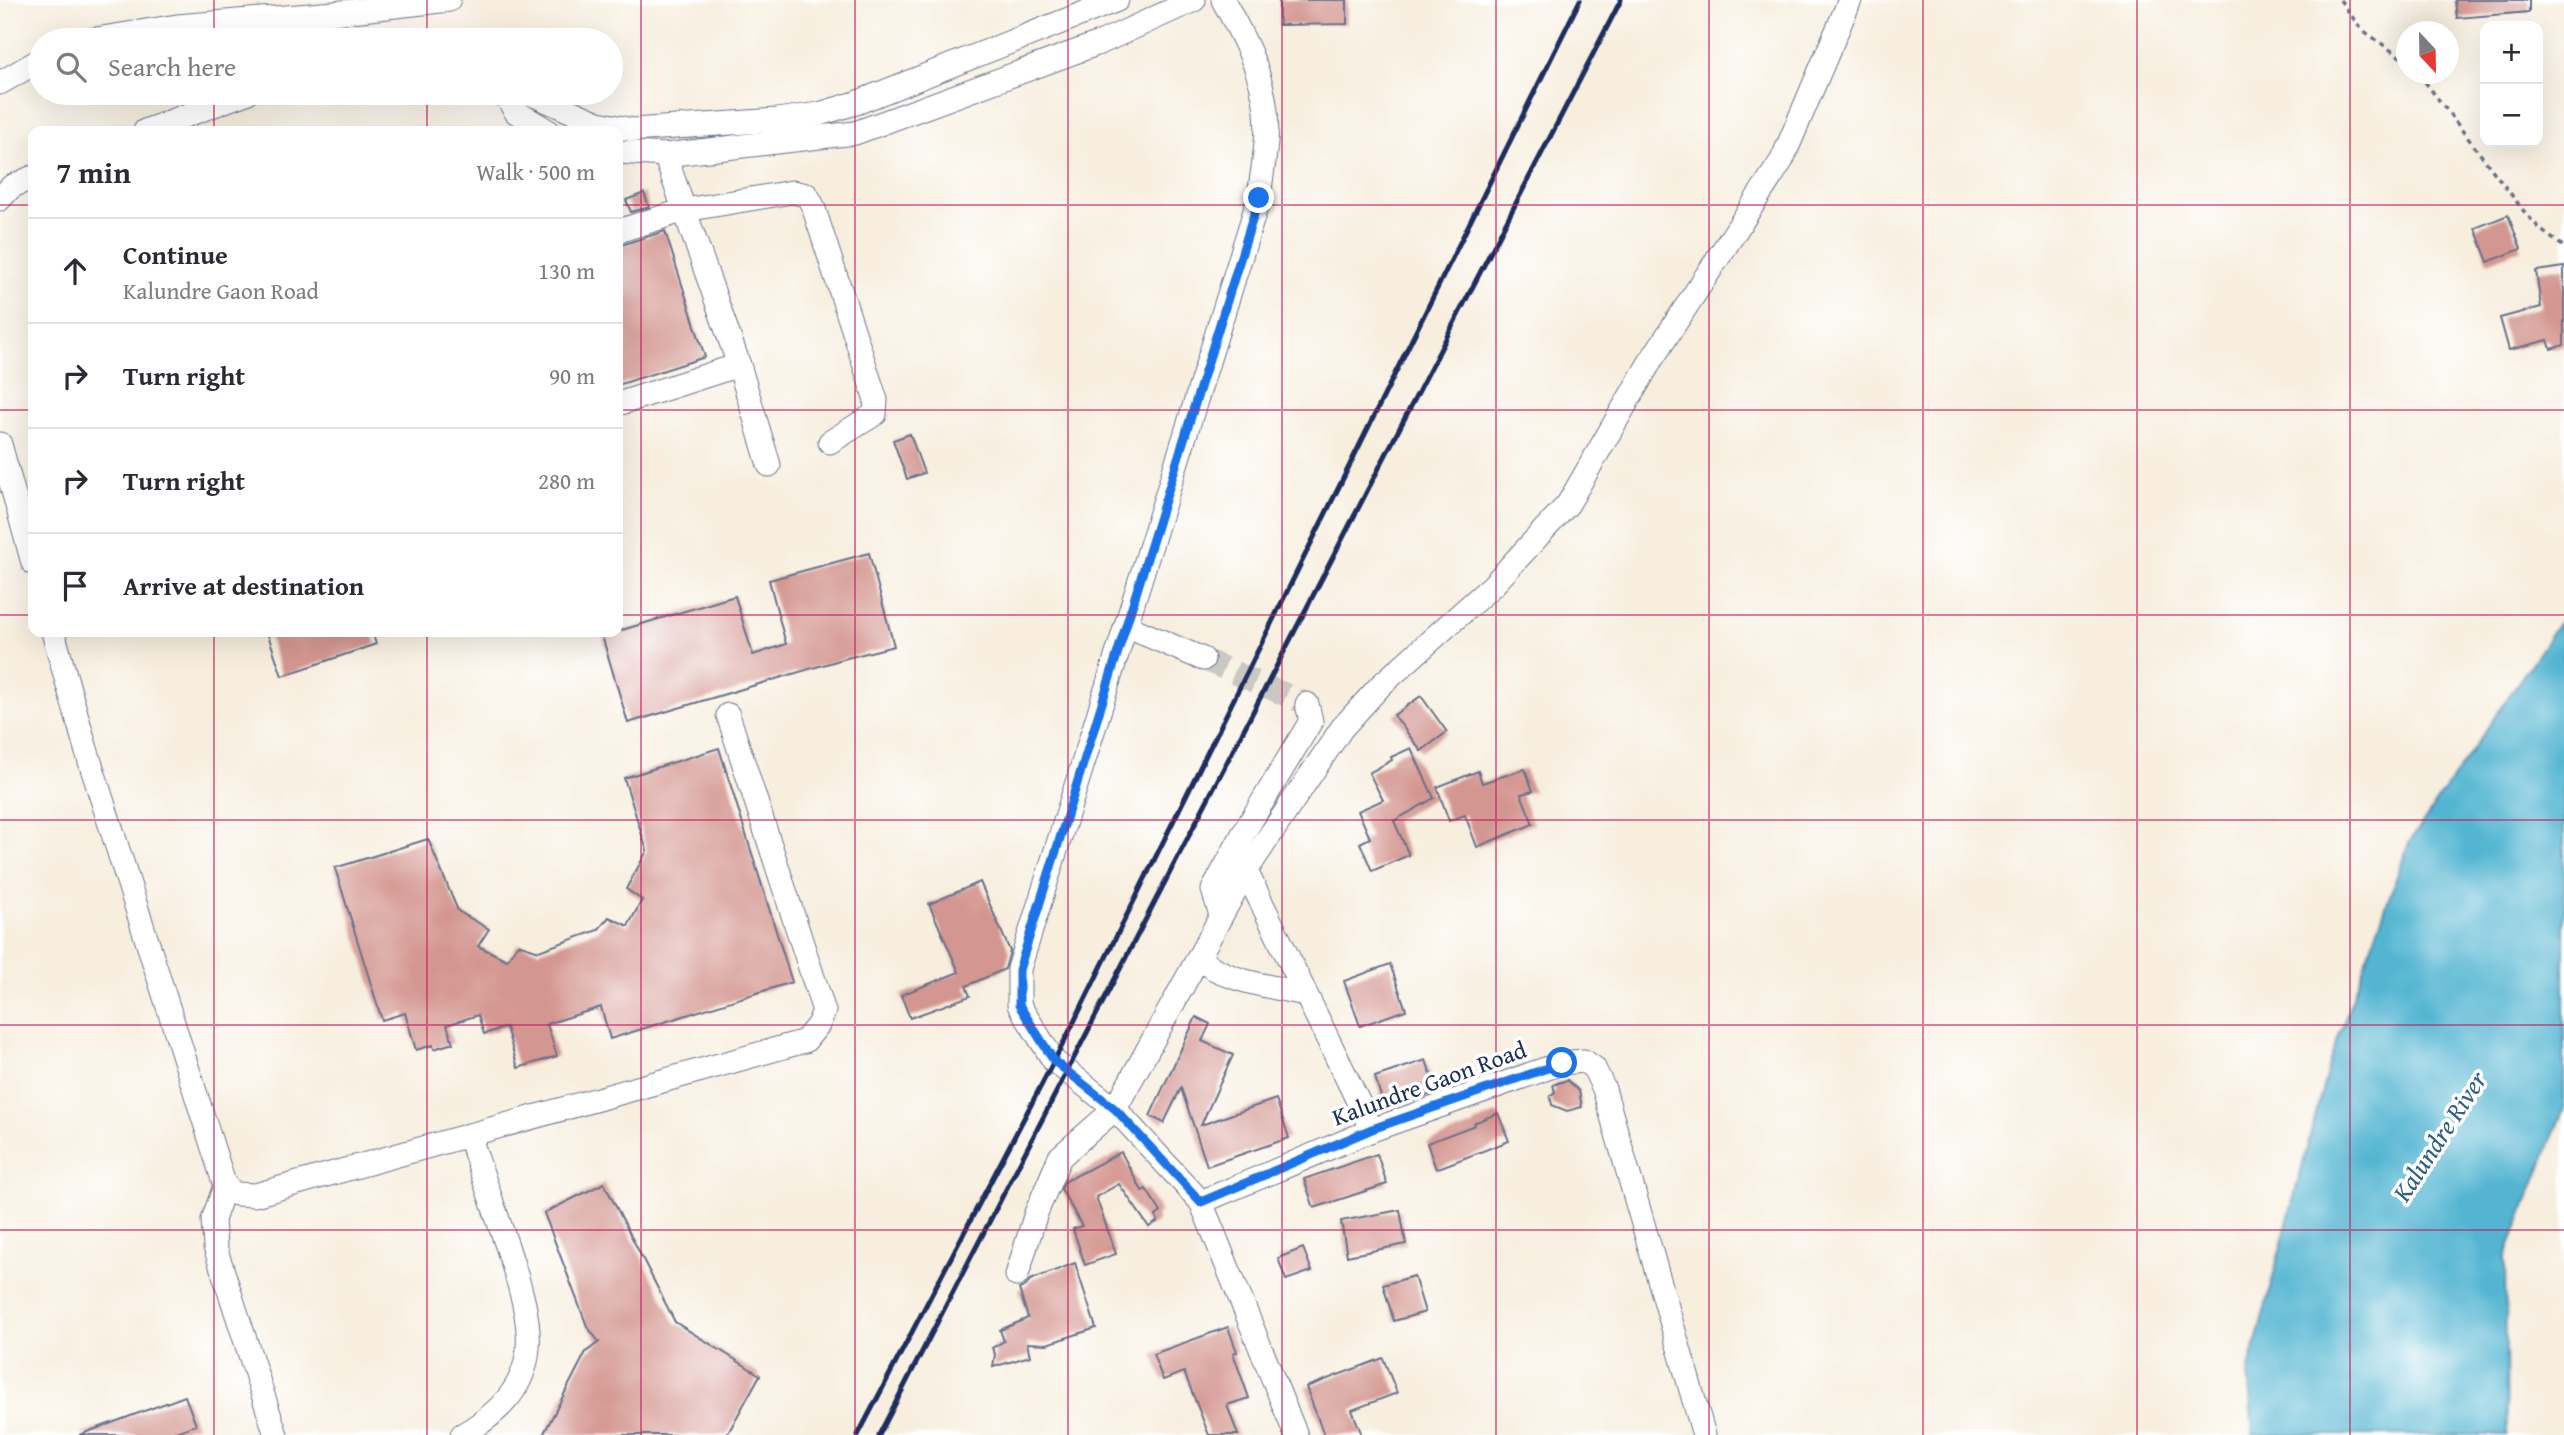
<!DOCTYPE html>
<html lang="en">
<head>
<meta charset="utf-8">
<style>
  body { margin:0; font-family:"Gentium Book Plus",serif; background:#f7f7f7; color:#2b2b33 }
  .controls { position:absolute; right:21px; top:21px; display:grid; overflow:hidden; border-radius:14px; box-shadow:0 7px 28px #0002 }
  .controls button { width:63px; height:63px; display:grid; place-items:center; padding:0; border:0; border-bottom:2px solid #e1e1e2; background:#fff; color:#2b2b33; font:35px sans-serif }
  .compass { position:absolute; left:2396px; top:21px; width:63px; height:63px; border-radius:50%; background:#fff; box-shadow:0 7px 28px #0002; rotate:158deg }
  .stop { position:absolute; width:21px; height:21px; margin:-16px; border:5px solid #1a73e8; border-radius:50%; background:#fff }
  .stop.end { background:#1a73e8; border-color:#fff; box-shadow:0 2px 7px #0008 }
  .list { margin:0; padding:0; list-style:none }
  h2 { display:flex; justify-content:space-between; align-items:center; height:91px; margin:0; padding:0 28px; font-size:30px }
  h2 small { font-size:23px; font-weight:400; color:#7c7c81 }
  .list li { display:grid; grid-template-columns:46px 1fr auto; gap:21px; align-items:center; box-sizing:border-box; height:105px; padding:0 28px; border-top:2px solid #e1e1e2 }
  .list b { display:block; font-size:26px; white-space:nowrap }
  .list p { margin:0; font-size:23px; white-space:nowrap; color:#7c7c81 }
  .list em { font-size:23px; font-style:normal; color:#7c7c81 }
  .icon { flex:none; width:38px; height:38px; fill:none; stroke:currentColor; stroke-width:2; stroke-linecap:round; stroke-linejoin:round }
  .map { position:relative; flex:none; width:2564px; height:1435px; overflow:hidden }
  .search { position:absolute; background:#fff; box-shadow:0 7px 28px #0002; left:28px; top:28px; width:595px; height:77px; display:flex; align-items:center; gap:18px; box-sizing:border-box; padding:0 24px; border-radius:38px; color:#7c7c81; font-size:26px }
  .panel { position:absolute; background:#fff; box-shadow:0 7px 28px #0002; left:28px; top:126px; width:595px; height:511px; border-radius:14px }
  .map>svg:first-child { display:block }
</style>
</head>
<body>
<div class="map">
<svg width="2564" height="1435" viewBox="0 0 2564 1435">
  <rect width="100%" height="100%" fill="#fff"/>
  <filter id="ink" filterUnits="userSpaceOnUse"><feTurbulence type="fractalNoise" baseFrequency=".0143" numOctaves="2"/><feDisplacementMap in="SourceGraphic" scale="14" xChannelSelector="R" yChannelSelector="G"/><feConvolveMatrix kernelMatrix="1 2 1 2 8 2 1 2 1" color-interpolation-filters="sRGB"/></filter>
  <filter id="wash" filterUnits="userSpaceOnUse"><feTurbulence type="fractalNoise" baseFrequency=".00686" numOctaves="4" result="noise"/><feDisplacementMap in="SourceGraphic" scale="28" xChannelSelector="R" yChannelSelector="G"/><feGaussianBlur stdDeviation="1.57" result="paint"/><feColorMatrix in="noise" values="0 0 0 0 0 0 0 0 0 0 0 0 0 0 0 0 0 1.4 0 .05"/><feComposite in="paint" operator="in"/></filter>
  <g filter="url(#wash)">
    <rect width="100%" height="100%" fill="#f7eede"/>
    <!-- water -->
    <path fill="#53b5d1" stroke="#377298" stroke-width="2" d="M2564,615V1108L2505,1258L2507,1435H2253L2248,1372L2330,1060L2409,843Z"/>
    <g id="blocks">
      <!-- building -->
      <g fill="#d49690">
        <path d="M1279,0H1347V24L1279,25Z"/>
        <path d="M2455,0H2529V12L2457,18Z"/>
        <path d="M644,193L649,207L631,212L626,200Z"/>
        <path d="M2508,215L2521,249L2488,262L2475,228Z"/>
        <path d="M665,231L705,357L618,385V246Z"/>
        <path d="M2564,267V345L2551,349L2548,340L2509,350L2500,318L2541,307L2536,271Z"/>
        <path d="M910,434L924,473L907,479L893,440Z"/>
        <path d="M869,553L894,646L843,659L628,723L602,636L735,596L753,655L786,644L769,580Z"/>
        <path d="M267,632H372L376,644L282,676Z"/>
        <path d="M1421,696L1447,732L1421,751L1394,715Z"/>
        <path d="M719,748L792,982L610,1039L601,1007L547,1024L557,1056L518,1068L506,1027L484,1034L478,1015L447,1025L453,1043L434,1049L433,1045L416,1050L405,1013L382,1020L335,868L428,839L458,911L489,929L478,946L507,960L518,944L539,951L598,930L609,917L628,926L642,900L626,889L647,851L624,778Z"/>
        <path d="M1411,748L1434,798L1394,821L1409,855L1372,871L1360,843L1370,838L1358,811L1383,800L1369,773L1392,760L1391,757Z"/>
        <path d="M1525,769L1533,791L1521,794L1533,824L1477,847L1465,815L1449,821L1437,787L1478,771L1482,783Z"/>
        <path d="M980,882L1010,951L1005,969L966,986L970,996L910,1018L901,995L959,972L929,904Z"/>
        <path d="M1390,964L1406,1010L1360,1026L1344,981Z"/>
        <path d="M1196,1017L1210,1024L1202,1041L1233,1055L1201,1125L1276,1099L1289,1138L1207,1166L1181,1088L1164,1123L1150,1116Z"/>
        <path d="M1426,1060L1437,1092L1385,1110L1375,1077Z"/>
        <path d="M1567,1080L1579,1091L1582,1107L1567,1111L1552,1105L1550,1096L1555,1092L1553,1085Z"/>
        <path d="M1498,1113L1509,1141L1436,1169L1427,1143L1475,1125L1474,1123Z"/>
        <path d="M1121,1152L1142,1191L1146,1189L1161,1212L1156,1216L1158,1221L1149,1227L1119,1184L1096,1197L1116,1254L1085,1265L1073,1229L1082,1226L1061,1189L1064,1182Z"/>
        <path d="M1377,1154L1387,1184L1314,1208L1304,1179Z"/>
        <path d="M604,1183L675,1322L760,1375L727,1435H543L586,1352L599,1342L587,1326L544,1213Z"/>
        <path d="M1400,1210L1406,1244L1347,1256L1341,1221Z"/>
        <path d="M1303,1248L1312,1271L1286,1280L1278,1258Z"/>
        <path d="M1075,1263L1096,1328L1047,1344L1027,1343L1030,1356L993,1367L995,1354L992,1348L1004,1341L1000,1330L1028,1318L1019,1289L1026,1286L1030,1280Z"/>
        <path d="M1414,1276L1425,1312L1394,1321L1383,1285Z"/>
        <path d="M1228,1327L1237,1352L1233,1353L1249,1398L1227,1405L1238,1435H1209L1184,1372L1163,1380L1153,1354Z"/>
        <path d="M1383,1358L1397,1393L1352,1410L1362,1435H1324L1306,1387Z"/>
        <path d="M185,1396L196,1425L167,1435H79Z"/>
      </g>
    </g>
  </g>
  <g filter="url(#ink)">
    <use href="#blocks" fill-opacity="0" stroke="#68728b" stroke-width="2"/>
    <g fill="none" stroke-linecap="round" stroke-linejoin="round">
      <!-- minor-tunnel -->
      <path stroke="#cbc8c4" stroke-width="23" stroke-dasharray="23 11" stroke-linecap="butt" d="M1203,659L1307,704"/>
      <defs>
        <g id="minor">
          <path d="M1223,0C1242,35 1262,71 1266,111C1269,140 1262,170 1259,198L1019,969V1005L1054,1061L1115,1109L1201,1202L1296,1435"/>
          <path d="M89,40L177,26L334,13L449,0"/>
          <path d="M0,83L40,60"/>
          <path d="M504,93L516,112L548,131"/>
          <path d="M529,93L598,123L633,130L777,120L819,114L856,103L1117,0"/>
          <path d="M145,131L246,93"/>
          <path d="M618,152L665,155L855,133L1102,42L1194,0"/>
          <path d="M665,155L739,365L769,465"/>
          <path d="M0,199L11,187L33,177"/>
          <path d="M618,231L685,210L792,192L807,195L813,206L876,400L875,414L830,442"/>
          <path d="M618,404L739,365"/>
          <path d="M0,444L33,563"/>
          <path d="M1126,626L1203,659"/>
          <path d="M53,632L86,749L225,1186L236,1194L255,1195L805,1041L818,1025L824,1011L728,715"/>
          <path d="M1246,871L1372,1130"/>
          <path d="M1221,915L1213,890L1243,834L1311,721L1307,704"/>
          <path d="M1198,958C1230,983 1266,985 1305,994"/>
          <path d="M225,1186L213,1220L215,1247L276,1435"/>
          <path d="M1201,1202L1372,1130L1562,1063L1584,1061L1594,1068L1604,1089L1704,1435"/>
          <path d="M1017,1275L1036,1213L1060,1157L1115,1109L1246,871L1342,728L1381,685L1493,585L1568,504L1650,362L1782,160L1850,0"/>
          <path d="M462,1435C550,1384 534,1328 507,1246C494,1209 482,1172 469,1135"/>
        </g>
      </defs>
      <!-- minor casing -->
      <use href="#minor" stroke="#68728b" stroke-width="25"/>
      <!-- path -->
      <g stroke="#68728b" stroke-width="3.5" stroke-dasharray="5 5" stroke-linecap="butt">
        <path d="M2340,0L2361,29L2406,61"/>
        <path d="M2419,74L2526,214L2541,230L2564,247"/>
      </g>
      <!-- minor -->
      <use href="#minor" stroke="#fff" stroke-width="23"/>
      <!-- rail -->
      <g stroke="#1b2f5e" stroke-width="5">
        <path d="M858,1435L1067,1036L1580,0"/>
        <path d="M879,1435L1621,0"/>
      </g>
    </g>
  </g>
  <g fill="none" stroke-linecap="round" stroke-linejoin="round" filter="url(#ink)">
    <!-- route -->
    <path stroke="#1a73e8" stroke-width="9" d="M1259,198L1019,970V1005L1054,1061L1115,1109L1201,1202L1372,1129L1562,1063"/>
  </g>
  <!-- grid -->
  <path fill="none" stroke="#c2185b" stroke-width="2" stroke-opacity="0.55" d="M214,0V40M427,0V40M641,0V1435M855,0V1435M1068,0V1435M1282,0V1435M1496,0V1435M1709,0V1435M1923,0V1435M2137,0V1435M2350,0V1435M214,93V131M427,93V131M0,205H33M618,205H2564M0,410H33M618,410H2564M0,615H33M618,615H2564M214,632V1435M427,632V1435M0,820H2564M0,1025H2564M0,1230H2564"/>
  <g text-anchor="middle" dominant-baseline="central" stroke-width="7" stroke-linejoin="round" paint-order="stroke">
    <!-- street labels -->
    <g font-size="24" fill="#1b2f5e" stroke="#fff">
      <text transform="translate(1429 1083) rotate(-20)">Kalundre Gaon Road</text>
    </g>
    <!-- water labels -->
    <g font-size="26" font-style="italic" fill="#2f5e86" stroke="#fff">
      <text transform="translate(2439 1136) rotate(-57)">Kalundre River</text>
    </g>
  </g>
</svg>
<div class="controls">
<button>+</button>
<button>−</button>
</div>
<svg class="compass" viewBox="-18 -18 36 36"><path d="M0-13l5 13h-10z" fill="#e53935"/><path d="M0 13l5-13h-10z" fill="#7c7c81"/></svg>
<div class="stop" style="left:1562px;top:1063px"></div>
<div class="stop end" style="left:1259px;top:198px"></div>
<div class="search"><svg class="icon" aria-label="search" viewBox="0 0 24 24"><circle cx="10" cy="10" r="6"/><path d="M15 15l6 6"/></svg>Search here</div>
<section class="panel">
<h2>7 min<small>Walk · 500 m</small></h2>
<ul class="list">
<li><svg class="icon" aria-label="ahead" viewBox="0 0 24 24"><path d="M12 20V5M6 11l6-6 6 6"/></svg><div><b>Continue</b><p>Kalundre Gaon Road</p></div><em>130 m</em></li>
<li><svg class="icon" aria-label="right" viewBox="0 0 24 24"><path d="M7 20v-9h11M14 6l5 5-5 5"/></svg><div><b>Turn right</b></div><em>90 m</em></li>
<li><svg class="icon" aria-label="right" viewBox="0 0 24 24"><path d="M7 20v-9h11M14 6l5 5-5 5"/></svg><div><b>Turn right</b></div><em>280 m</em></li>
<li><svg class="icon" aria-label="arrive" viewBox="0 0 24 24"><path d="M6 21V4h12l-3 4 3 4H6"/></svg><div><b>Arrive at destination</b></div></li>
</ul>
</section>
</div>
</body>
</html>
